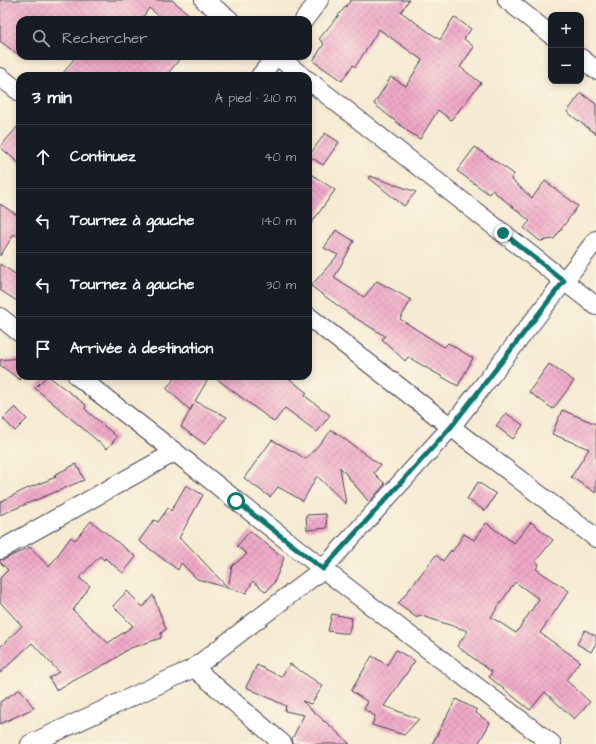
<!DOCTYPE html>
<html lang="fr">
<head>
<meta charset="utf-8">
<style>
  body { margin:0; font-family:"Architects Daughter",sans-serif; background:#242831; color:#f1f3f6 }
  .controls { position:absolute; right:12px; top:12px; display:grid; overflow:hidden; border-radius:8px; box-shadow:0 2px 6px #0003 }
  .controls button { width:36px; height:36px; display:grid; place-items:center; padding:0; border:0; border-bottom:1px solid #363941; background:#171b24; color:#f1f3f6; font:20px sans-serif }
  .stop { position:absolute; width:12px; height:12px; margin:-9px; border:3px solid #0f766e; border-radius:50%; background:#fff }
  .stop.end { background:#0f766e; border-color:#fff; box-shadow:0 1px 4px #0008 }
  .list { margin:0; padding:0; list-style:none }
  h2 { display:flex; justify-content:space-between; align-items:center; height:52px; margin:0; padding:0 16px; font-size:17px }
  h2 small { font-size:13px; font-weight:400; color:#9ea1a6 }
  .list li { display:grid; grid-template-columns:26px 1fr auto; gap:12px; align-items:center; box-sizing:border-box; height:64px; padding:0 16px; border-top:1px solid #363941 }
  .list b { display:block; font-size:15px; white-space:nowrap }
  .list em { font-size:13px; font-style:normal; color:#9ea1a6 }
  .icon { flex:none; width:22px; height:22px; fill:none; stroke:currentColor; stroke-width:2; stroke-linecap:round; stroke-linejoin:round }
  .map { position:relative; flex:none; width:596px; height:744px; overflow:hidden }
  .search { position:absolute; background:#171b24; box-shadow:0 2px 6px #0003; left:16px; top:16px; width:296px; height:44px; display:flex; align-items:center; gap:10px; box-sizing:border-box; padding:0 14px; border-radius:12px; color:#9ea1a6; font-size:15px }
  .panel { position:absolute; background:#171b24; box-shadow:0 2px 6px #0003; left:16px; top:72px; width:296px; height:308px; border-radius:12px }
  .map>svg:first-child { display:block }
</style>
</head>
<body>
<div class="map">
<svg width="596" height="744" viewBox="0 0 596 744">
  <defs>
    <pattern id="building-cross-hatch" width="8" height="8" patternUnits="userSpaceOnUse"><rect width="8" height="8" fill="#efa9c7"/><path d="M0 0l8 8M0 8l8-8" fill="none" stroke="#cd91ac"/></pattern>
  </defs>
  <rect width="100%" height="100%" fill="#fcf5e5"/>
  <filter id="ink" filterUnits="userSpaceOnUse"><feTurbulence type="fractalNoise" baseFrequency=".025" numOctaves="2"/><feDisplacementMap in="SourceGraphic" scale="8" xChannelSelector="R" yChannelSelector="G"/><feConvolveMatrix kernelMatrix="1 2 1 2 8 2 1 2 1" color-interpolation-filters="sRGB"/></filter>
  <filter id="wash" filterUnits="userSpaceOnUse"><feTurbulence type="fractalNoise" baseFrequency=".012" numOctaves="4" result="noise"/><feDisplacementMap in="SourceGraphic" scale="16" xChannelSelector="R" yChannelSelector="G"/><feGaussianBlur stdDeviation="0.9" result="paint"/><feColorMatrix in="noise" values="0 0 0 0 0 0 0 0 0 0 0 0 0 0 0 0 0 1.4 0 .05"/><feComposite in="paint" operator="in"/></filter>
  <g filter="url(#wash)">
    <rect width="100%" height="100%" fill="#f5ead2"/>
    <g id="blocks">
      <!-- building -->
      <g fill="url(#building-cross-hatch)" fill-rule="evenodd">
        <path d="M0,0H172L196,20H164L149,8L141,20H20V56L0,41Z"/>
        <path d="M351,0H409L401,12L440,40L454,17L471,29L464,39L474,47L460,67L481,83L451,120L438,110L420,139L409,132L374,104L391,77L406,86L422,60L379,29L355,67L353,65L342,81L313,61L324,44L319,39Z"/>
        <path d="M76,56H182L166,76H61Z"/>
        <path d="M581,93L596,104V134L567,112Z"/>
        <path d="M20,124V164L0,147Z"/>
        <path d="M325,133L339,142L323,165L309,156Z"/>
        <path d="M475,147L514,174L511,179L532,198L545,181L578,206L554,239L540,241L524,228L530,221L492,190L489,194L457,171Z"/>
        <path d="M308,172L335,190L308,228Z"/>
        <path d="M370,176L416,192L404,206L369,178Z"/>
        <path d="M0,204L20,217V238L14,234L0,256Z"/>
        <path d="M336,230L354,241L334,278L364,297L377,281L411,300L400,319L444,347L448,343L473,358L458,386L408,357L405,361L382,339L385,336L352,316L311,286L338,255L324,248Z"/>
        <path d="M0,264L20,277V303L0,290Z"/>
        <path d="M20,358V380L0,365V360Z"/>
        <path d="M549,364L574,381L553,409L529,392Z"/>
        <path d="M47,376H48L86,405L85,409L117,437L107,449L35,388Z"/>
        <path d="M177,376H210L195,401L227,417L205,444L181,427L193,405L190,410L166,388Z"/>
        <path d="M213,376H286L307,393L305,396L330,415L317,432L285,408L274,422Z"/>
        <path d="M15,407L27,419L15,431L3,419Z"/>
        <path d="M562,410L596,424V493L571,477L589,449L552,434Z"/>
        <path d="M506,413L523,425L513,439L496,426Z"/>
        <path d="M332,430L380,465L374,473L385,484L369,502L340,467L346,504L317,476L303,501L278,487L270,497L244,478L272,440L296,453L306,459Z"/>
        <path d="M76,464L78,468H79L84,480L0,515V502L26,489L56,477L54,475Z"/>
        <path d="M478,482L496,494L485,511L467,499Z"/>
        <path d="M186,485L203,495L179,538L186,543L228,588L197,579L181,563L178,570L139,541L154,520L158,522L168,508L171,511Z"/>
        <path d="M326,514L327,528L307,530L306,515Z"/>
        <path d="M91,521L136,557L123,573L105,558L104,560L100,556L79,578L90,586L73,610L108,643L133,626L113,606L127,591L143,607L153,595L166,629L161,633V638L128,649L113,660L56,690L49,678L59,672L32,643L0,673V647L22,626L0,602V578L8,570L0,562V560L5,559L30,547L49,567L71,537L75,540Z"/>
        <path d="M531,522L553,540L535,562L539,564L536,569L569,591L540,633L580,661L566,680L590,702L574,719L545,692L530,710L489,677L492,672L457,646L468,631L419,615L417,618L398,604L436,555L443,561L451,550L452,552L464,534L474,540L486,523L514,543ZM515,582L539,599L516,633L491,617Z"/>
        <path d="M250,531L284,558L274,583L266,592L253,581L246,593L228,588L232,566L247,554L237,546Z"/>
        <path d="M332,614L352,618L349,633H342L328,631Z"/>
        <path d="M585,630L596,636V643L591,652L577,644Z"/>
        <path d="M396,650L415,661L384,706L419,719L404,735L372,725L375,716L364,709L368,702L351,691L372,656L387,665Z"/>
        <path d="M290,664L323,686L311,704L302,701L323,720V721L326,722L350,744H293L292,739L304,715L285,711L286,706L246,687L257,665L281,677Z"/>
        <path d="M20,689L34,708L0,724V702Z"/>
        <path d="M456,699L477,710L476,713L490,723L478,744H432Z"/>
      </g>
    </g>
  </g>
  <g filter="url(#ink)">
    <use href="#blocks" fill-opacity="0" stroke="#424052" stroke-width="1"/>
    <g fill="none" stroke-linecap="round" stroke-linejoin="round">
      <defs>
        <g id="street">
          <path d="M204,0L230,20"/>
          <path d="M507,0L551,35"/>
          <path d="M304,20L319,0"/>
          <path d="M277,56L302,76"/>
          <path d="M581,58L596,70"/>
          <path d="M260,76L276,56"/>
          <path d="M0,77L20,92"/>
          <path d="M308,80L596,306"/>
          <path d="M308,316L451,427L596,538"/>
          <path d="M0,317L20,333"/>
          <path d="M77,376L175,452L323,569L552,744"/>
          <path d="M0,550L175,452"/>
          <path d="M194,668L283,744"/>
          <path d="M30,744L194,668L323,569L451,427L596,240"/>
        </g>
      </defs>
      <!-- street casing -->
      <use href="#street" stroke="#424052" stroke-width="20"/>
      <!-- street -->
      <use href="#street" stroke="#fff" stroke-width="18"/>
    </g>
  </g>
  <g fill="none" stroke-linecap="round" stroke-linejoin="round" filter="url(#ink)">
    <!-- route -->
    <path stroke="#0f766e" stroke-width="5" d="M236,501L323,569L451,427L564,281L503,233"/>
  </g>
</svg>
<div class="controls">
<button>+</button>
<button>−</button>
</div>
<div class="stop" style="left:236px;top:501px"></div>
<div class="stop end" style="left:503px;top:233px"></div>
<div class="search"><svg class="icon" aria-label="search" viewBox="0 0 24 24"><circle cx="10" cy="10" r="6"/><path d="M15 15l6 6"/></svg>Rechercher</div>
<section class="panel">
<h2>3 min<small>À pied · 210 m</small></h2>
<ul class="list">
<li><svg class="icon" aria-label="ahead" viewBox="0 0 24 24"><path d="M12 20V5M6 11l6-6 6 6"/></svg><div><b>Continuez</b></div><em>40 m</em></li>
<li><svg class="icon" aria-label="left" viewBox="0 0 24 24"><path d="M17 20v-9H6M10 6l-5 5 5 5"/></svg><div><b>Tournez à gauche</b></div><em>140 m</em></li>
<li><svg class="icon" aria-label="left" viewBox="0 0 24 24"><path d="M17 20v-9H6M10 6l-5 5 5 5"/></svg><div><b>Tournez à gauche</b></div><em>30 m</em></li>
<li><svg class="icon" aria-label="arrive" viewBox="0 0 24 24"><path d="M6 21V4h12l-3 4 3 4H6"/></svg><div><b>Arrivée à destination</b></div></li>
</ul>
</section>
</div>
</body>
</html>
